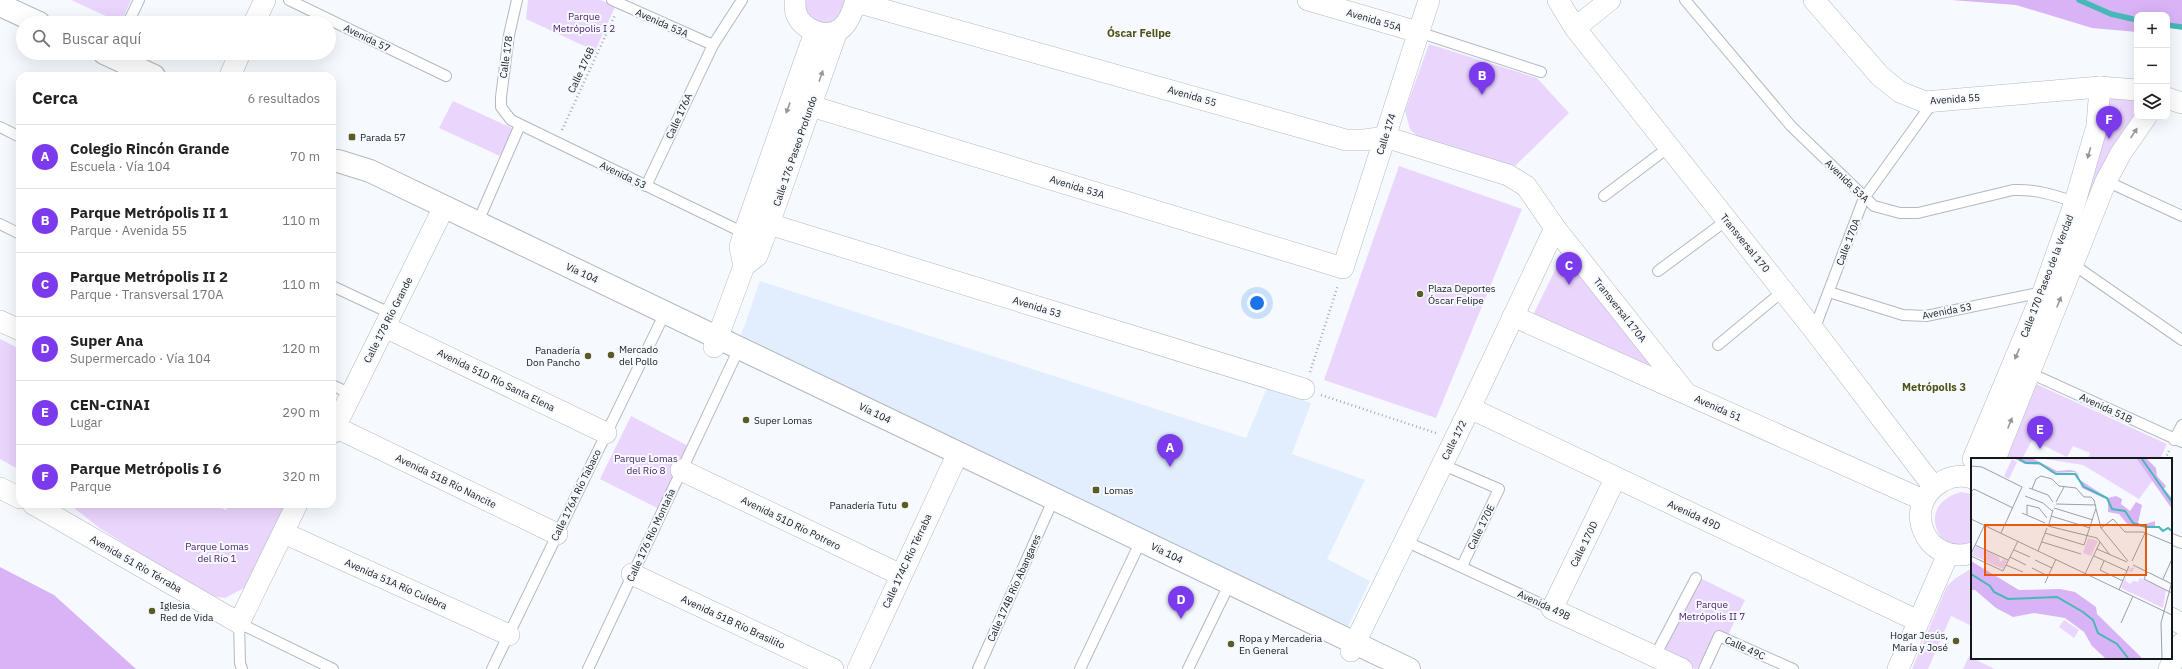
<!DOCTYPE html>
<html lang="es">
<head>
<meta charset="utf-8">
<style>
  body { margin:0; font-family:"IBM Plex Sans",sans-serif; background:#f6f6f6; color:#222 }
  .controls { position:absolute; right:12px; top:12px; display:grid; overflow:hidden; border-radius:8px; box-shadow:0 4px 16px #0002 }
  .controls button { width:36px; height:36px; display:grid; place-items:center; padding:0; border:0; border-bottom:1px solid #e0e0e0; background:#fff; color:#222; font:20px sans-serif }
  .you { position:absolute; left:1257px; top:303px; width:14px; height:14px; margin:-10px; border:3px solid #fff; border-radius:50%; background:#1a73e8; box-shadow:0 0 0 6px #1a73e833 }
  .badge { display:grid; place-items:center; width:26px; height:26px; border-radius:50%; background:#7c3aed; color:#fff; font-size:13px; font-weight:700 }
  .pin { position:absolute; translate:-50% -33px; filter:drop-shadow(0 1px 2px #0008) }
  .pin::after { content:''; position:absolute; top:21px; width:14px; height:12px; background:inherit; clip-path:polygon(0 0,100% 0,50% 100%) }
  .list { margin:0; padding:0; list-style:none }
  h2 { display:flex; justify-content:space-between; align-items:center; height:52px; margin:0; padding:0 16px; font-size:17px }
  h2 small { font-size:13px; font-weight:400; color:#767676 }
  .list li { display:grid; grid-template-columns:26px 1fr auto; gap:12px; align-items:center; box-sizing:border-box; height:64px; padding:0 16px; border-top:1px solid #e0e0e0 }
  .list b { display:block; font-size:15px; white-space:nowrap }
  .list p { margin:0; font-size:13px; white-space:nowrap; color:#767676 }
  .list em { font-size:13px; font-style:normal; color:#767676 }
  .icon { flex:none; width:22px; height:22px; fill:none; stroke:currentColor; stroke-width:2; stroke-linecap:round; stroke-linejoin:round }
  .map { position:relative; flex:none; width:2182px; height:669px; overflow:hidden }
  .search { position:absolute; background:#fff; box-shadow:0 4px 16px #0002; left:16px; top:16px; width:320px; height:44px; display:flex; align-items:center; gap:10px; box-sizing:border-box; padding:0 14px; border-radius:22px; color:#767676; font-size:15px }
  .panel { position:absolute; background:#fff; box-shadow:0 4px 16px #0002; left:16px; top:72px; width:320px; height:436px; border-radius:12px }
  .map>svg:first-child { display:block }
</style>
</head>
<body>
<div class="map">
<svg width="2182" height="669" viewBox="0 0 2182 669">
  <rect width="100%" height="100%" fill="#f6faff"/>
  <!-- built -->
  <path fill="#e2eefd" d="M760,281L1246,438L1267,388L1311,403L1292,454L1365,480L1327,559L1370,581L1346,631L741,335Z"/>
  <!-- green -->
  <g fill="#ead5fd">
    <path d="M71,0H131L121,23Z"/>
    <path d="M528,0H601L615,7L595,51L526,19Z"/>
    <path d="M802,0H853L833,26L810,22Z"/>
    <path d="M1429,44L1537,78L1569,113L1515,166L1417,136L1410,129L1405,111Z"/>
    <path d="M2104,92L2137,96L2138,117L2111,150L2090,198L2084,196Z"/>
    <path d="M453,101L514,129L500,156L439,128Z"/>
    <path d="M1399,166L1522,209L1436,418L1324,380Z"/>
    <path d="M1564,252L1666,380L1532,317Z"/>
    <path d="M0,339L20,349V470L0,459Z"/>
    <path d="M2034,383L2167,444L2160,459H2088L2090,453L2073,446L2067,457L2032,440L2022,459H2003Z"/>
    <path d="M631,416L692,448L661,510L600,479Z"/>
    <path d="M1961,492L1972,494V546L1970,547L1945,542C1926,521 1935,499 1961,492Z"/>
    <path d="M69,504H212L226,510L229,504H287L248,586L225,598L210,596L189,584L101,529Z"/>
    <path d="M1972,568V626L1951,616L1928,669H1912L1947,586L1956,578Z"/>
    <path d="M1700,578L1745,600L1727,637L1716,632L1697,669H1695L1662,654Z"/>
    <path d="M1969,656L1972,658L1995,669H1963Z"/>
  </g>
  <!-- forest -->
  <g fill="#d8b3f6">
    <path d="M1952,0H2182V24L2167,29V15H2137V32L2092,28L2016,5Z"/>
    <path d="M0,567L54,595L136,669H0Z"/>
  </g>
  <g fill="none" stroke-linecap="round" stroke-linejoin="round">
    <!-- stream -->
    <g stroke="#47b7b8" stroke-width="5.5">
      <path d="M2079,0L2111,14L2137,20"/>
      <path d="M2167,25L2182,27"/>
    </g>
    <defs>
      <g id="service">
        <path d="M289,0L446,76"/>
        <path d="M517,0L509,35L501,97V107L511,120L744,233"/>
        <path d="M612,0L713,45"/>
        <path d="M1685,0L1791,126L1874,206L1900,213H1918L2013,190C2036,189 2054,195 2075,202"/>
        <path d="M128,23L139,0"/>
        <path d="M1418,32L1541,72"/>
        <path d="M0,127L20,137"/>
        <path d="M2106,181L2182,216"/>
        <path d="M646,186L713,45L742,0"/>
        <path d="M1604,196L1669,147"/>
        <path d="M0,224L20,234"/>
        <path d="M477,224L520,125"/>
        <path d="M2074,265L2182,340"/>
        <path d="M1658,271L1727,220"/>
        <path d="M332,286L392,314"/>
        <path d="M1829,292L1903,315L1926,316L2043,292"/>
        <path d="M1814,330L1864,198L1933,102"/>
        <path d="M1718,345L1783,291"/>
        <path d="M2030,373L2182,442"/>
        <path d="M332,385L351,394"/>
        <path d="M2174,440L2182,425"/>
        <path d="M1441,464L1499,489L1462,566"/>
        <path d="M2171,539L2182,543"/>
        <path d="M1405,541L1552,609"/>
        <path d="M1655,656L1696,578"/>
        <path d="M242,669L240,663L239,623L333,669"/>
        <path d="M492,669L661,321"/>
        <path d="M588,669L735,357"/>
        <path d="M978,669L1050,507"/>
        <path d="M1080,669L1137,549"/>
        <path d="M1188,669L1226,591"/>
        <path d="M1704,669L1719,636L1793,669"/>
      </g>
      <g id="minor">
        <path d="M795,0C795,4 795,9 796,13C801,28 822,38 837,31C848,26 853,11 856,0"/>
        <path d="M1308,0L1418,32"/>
        <path d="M1558,0L1575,28L1814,330L1933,486"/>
        <path d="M1814,0L1880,76L1900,92L1925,102L2100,87L2137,90"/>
        <path d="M856,2L1346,140H1365L1385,137L1508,175L1526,186L1555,228L1686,393"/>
        <path d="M254,23L265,0"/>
        <path d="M1575,28L1610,0"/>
        <path d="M230,76L240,53"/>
        <path d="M2167,98L2182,103"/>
        <path d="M811,106L1343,268L1429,0"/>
        <path d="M769,224L1304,389"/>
        <path d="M744,266L757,256L769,224L837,31"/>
        <path d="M1513,316L1923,500"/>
        <path d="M0,321L20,330"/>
        <path d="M385,327L606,433"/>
        <path d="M714,347L744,266L740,247L744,233L815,32"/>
        <path d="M1470,408L1918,621"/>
        <path d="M335,427L557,534"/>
        <path d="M332,433L444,207"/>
        <path d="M1973,459L2043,292L2075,202L2097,126L2100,87"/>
        <path d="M1995,459L2106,181L2121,153L2146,117"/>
        <path d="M681,470L901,575"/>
        <path d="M1972,478C1962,475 1952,476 1943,481C1899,504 1925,567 1972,553"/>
        <path d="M1615,479L1552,609L1682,669"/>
        <path d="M0,488L20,498"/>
        <path d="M33,504L239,623L297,504"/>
        <path d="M284,533L509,635"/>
        <path d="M632,574L833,669"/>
        <path d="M2171,618L2182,624"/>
        <path d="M1351,651L1470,408L1555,228"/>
        <path d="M858,669L958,453"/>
        <path d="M1898,669L1948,554"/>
        <path d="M2169,669L2182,643"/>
      </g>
      <g id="secondary">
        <path d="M0,5L39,23"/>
        <path d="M104,53L154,76"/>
        <path d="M338,161L370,171L1409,669"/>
      </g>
    </defs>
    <!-- service casing -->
    <use href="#service" stroke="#b2b9c0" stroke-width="12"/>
    <!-- minor casing -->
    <use href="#minor" stroke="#b2b9c0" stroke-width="22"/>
    <!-- secondary casing -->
    <use href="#secondary" stroke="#b2b9c0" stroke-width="24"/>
    <!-- path -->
    <g stroke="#a6aaae" stroke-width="2.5" stroke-dasharray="1 3" stroke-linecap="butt">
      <path d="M562,130L615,15"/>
      <path d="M1310,372L1338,285"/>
      <path d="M1321,395L1436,433"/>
      <path d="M2165,459L2169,451"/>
    </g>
    <!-- service -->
    <use href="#service" stroke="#fff" stroke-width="10"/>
    <!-- minor -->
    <use href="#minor" stroke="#fff" stroke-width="21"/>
    <!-- secondary -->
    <use href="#secondary" stroke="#fff" stroke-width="22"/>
  </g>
  <!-- one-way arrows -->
  <defs><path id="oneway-solid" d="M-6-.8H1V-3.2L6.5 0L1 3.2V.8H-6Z"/></defs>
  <g fill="#969798">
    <use href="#oneway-solid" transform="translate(821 76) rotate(-71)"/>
    <use href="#oneway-solid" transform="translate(788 108) rotate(110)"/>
    <use href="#oneway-solid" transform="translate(2134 133) rotate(-56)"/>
    <use href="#oneway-solid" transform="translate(2089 153) rotate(106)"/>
    <use href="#oneway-solid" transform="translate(2059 302) rotate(-68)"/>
    <use href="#oneway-solid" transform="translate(2017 354) rotate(113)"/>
    <use href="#oneway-solid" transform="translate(2010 423) rotate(-68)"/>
  </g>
  <!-- markers -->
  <g fill="#595b28" stroke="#f6faff" stroke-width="1.5">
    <rect x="348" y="133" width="8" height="8" rx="2"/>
    <circle cx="1420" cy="294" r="4"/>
    <circle cx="611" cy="355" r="4"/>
    <circle cx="588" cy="356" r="4"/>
    <circle cx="746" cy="420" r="4"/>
    <rect x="1092" y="486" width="8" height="8" rx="2"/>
    <circle cx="905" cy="505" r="4"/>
    <circle cx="152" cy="611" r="4"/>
    <circle cx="1956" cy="641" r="4"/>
    <circle cx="1231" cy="644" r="4"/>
  </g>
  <g text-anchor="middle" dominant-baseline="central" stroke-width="4" stroke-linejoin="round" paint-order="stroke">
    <!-- park labels -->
    <g font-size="10" fill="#4a1a67" stroke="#f6faff">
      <text x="584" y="16">Parque<tspan x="584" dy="12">Metrópolis I 2</tspan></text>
      <text x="646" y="458">Parque Lomas<tspan x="646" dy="12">del Río 8</tspan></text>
      <text x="217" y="546">Parque Lomas<tspan x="217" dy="12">del Río 1</tspan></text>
      <text x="1712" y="604">Parque<tspan x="1712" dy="12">Metrópolis II 7</tspan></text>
    </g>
    <!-- street labels -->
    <g font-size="10" fill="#15181a" stroke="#f6faff">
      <text transform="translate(1374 20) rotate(16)">Avenida 55A</text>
      <text transform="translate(662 23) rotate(24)">Avenida 53A</text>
      <text transform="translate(367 38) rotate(26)">Avenida 57</text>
      <text transform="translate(506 57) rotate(-82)">Calle 178</text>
      <text transform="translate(581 70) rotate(-65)">Calle 176B</text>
      <text transform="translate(1192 96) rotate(16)">Avenida 55</text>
      <text transform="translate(1955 99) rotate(-4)">Avenida 55</text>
      <text transform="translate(679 116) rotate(-65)">Calle 176A</text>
      <text transform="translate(1386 134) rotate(-72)">Calle 174</text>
      <text transform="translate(795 151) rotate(-71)">Calle 176 Paseo Profundo</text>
      <text transform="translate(623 175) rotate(26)">Avenida 53</text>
      <text transform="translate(1847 181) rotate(44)">Avenida 53A</text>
      <text transform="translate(1077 187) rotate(17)">Avenida 53A</text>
      <text transform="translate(1848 242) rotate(-69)">Calle 170A</text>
      <text transform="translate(1745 243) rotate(51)">Transversal 170</text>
      <text transform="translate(582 273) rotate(25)">Vía 104</text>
      <text transform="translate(2047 276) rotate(-69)">Calle 170 Paseo de la Verdad</text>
      <text transform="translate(1037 307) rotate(17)">Avenida 53</text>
      <text transform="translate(1620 310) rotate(52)">Transversal 170A</text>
      <text transform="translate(1947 311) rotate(-11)">Avenida 53</text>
      <text transform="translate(388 320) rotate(-63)">Calle 178 Río Grande</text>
      <text transform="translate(496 380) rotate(26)">Avenida 51D Río Santa Elena</text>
      <text transform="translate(1718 408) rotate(24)">Avenida 51</text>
      <text transform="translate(2106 408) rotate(25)">Avenida 51B</text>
      <text transform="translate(875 413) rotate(26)">Vía 104</text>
      <text transform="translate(1454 440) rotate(-63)">Calle 172</text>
      <text transform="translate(446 481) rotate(26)">Avenida 51B Río Nancite</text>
      <text transform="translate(576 495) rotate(-64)">Calle 176A Río Tabaco</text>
      <text transform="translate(1694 515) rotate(25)">Avenida 49D</text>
      <text transform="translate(791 523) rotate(26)">Avenida 51D Río Potrero</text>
      <text transform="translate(1481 527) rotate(-64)">Calle 170E</text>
      <text transform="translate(651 535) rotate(-65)">Calle 176 Río Montaña</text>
      <text transform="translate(1584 544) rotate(-64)">Calle 170D</text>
      <text transform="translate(1167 553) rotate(26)">Vía 104</text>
      <text transform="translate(907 561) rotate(-65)">Calle 174C Río Térraba</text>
      <text transform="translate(136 564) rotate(30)">Avenida 51 Río Térraba</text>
      <text transform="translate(396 584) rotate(24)">Avenida 51A Río Culebra</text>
      <text transform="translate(1014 588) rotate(-66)">Calle 174B Río Abangares</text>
      <text transform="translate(1544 605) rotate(25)">Avenida 49B</text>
      <text transform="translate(733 622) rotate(25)">Avenida 51B Río Brasilito</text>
      <text transform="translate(1745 648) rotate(24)">Calle 49C</text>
    </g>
    <!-- poi labels -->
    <g font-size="10" fill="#15181a" stroke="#f6faff" text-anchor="start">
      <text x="360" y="137">Parada 57</text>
      <text x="1428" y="288">Plaza Deportes<tspan x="1428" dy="12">Óscar Felipe</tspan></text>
      <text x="619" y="349">Mercado<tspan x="619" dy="12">del Pollo</tspan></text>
      <text x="580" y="350" text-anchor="end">Panadería<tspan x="580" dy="12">Don Pancho</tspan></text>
      <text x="754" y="420">Super Lomas</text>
      <text x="1104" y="490">Lomas</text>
      <text x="897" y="505" text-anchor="end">Panadería Tutu</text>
      <text x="160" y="605">Iglesia<tspan x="160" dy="12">Red de Vida</tspan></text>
      <text x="1948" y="635" text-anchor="end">Hogar Jesús,<tspan x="1948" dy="12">María y José</tspan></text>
      <text x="1239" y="638">Ropa y Mercaderia<tspan x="1239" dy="12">En General</tspan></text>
    </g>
    <!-- neighbourhood labels -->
    <g font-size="11" font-weight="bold" fill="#4f5115" stroke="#f6faff">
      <text x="1139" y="33">Óscar Felipe</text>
      <text x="1934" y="387">Metrópolis 3</text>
    </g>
  </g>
  <!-- overview -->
  <g transform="translate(1971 458)">
    <rect width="201" height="201" fill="#f6faff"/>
    <path d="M41,1L46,4L38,21L33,18ZM74,1H166L182,22L168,41L112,7ZM117,80L127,83L120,98L112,95ZM5,88L28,99L29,104L33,101L36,103L32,111L1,97ZM164,109L161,114L158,113L154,122L159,126L162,123L167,124L169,120L195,132L192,150L150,130L158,111ZM93,162L108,172L103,180L88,169Z" fill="#ead5fd"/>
    <path d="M44,1H63L86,13L99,12L104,13L107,16L109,22L137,40L145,38L151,41L150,46L159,53L165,44L171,47L167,65L172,67L184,63V70L158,68L148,56L137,54V42L111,30L104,14L81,15L71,7L54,6ZM166,1H176L185,10L186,18L195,28L193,31L201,40V51ZM0,103L48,132L89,131L104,134L125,149L126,156L171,200H134L121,188L113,174L94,160L63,155L42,159L25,150L4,132H0Z" fill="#d8b3f6"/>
    <path fill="none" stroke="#47b7b8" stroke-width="2" d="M48,1L55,5H68L85,16H104L113,29L136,40L141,51L154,53L162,65L175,69H188L192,73L197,70L201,73M171,1L201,44M0,116L19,128L23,134L37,141L86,139L112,154L122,162L127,175L146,186L157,200"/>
    <path fill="none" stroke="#9ca0a3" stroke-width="1" d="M0,8L11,9L51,29L30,75M58,30L77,37L82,44M61,31L65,21L70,18L81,21L88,28L105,30L113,39H120L123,42L125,50L113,87L74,75M0,34L3,31L42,50M54,38L72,45L81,53M85,44L93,29M85,46L125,47M83,50L122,62M125,51L130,70L157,103M51,55L74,65M56,57V47L68,50L76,60M80,58L119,70M0,61L201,157M78,66L82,52M77,68L126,80L139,97M130,70L142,61L154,74H172L201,86M71,84L110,96M4,87L37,102M126,91L156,104M43,92L59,99M67,93L76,70M0,96L13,68M0,98L32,113L47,83M123,98L156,113M39,99L55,107M64,102L81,110M133,103L129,112L152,123M161,103L174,75M35,107L52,114M162,107L201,126M61,110L77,118M176,114L173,121L201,135M114,116L129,84M192,121L201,101M74,125L85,101M148,132L158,108M150,165L162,138M191,200L190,165L201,123"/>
    <path fill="#e8590c" fill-opacity="0.15" stroke="#e8590c" stroke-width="2" d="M14,67H175V117H14Z"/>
    <rect width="201" height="201" fill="none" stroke="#15181a" stroke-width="2"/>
  </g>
</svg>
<div class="controls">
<button>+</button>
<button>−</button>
<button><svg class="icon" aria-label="layers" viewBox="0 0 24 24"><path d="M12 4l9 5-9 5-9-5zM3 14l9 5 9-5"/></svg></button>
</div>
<div class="you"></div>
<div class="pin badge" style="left:1170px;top:467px">A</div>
<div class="pin badge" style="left:1482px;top:95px">B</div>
<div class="pin badge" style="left:1569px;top:285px">C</div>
<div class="pin badge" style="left:1181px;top:619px">D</div>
<div class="pin badge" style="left:2040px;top:449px">E</div>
<div class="pin badge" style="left:2109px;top:139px">F</div>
<div class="search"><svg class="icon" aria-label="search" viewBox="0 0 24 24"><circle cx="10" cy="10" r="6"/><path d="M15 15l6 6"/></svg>Buscar aquí</div>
<section class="panel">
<h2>Cerca<small>6 resultados</small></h2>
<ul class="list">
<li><span class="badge">A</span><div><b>Colegio Rincón Grande</b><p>Escuela · Vía 104</p></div><em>70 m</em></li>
<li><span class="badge">B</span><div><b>Parque Metrópolis II 1</b><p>Parque · Avenida 55</p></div><em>110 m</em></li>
<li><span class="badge">C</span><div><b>Parque Metrópolis II 2</b><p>Parque · Transversal 170A</p></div><em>110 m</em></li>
<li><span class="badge">D</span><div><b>Super Ana</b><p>Supermercado · Vía 104</p></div><em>120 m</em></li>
<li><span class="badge">E</span><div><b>CEN-CINAI</b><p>Lugar</p></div><em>290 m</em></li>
<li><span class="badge">F</span><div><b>Parque Metrópolis I 6</b><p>Parque</p></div><em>320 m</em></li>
</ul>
</section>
</div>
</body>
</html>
